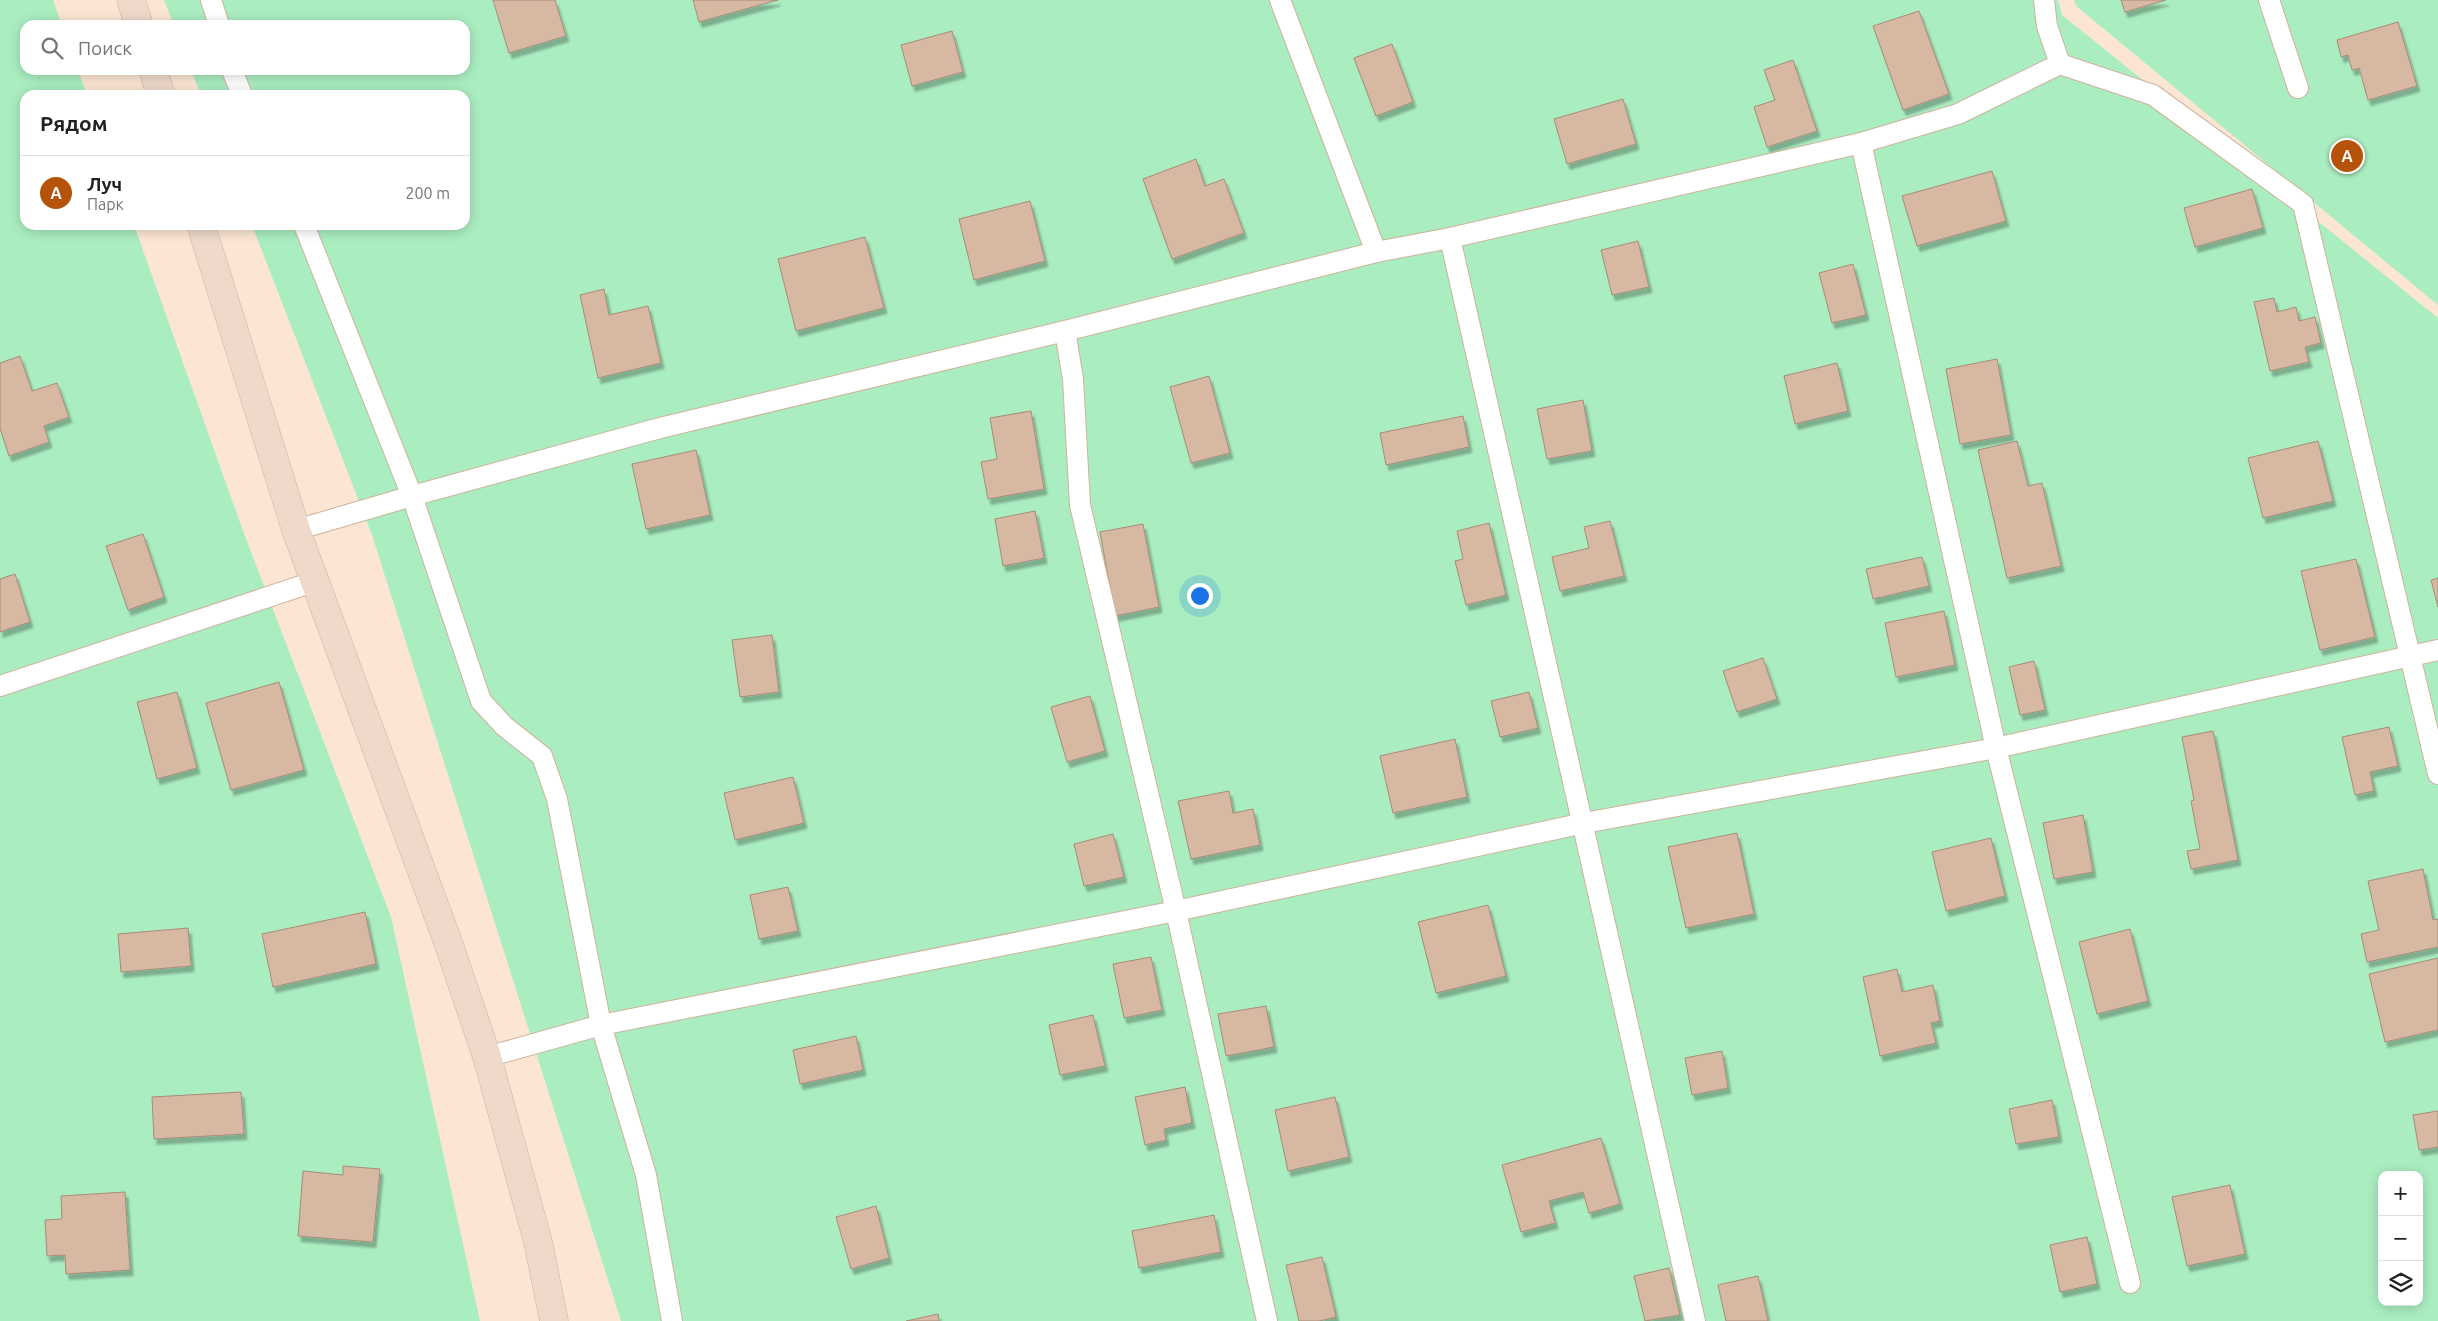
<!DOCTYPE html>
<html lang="ru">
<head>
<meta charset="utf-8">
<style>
  body { margin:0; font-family:Ubuntu,sans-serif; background:#f6f6f6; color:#202124 }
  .controls { position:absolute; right:15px; bottom:15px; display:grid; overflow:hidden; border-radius:10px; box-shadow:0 2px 12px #0003 }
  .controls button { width:45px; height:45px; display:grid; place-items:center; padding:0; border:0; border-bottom:1px solid #e0e0e0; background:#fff; color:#202124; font:25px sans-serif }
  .you { position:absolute; left:1199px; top:595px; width:18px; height:18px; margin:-12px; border:4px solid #fff; border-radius:50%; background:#1a73e8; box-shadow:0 0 0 8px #1a73e833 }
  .badge { display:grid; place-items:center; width:32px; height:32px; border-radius:50%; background:#b45309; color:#fff; font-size:16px; font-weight:700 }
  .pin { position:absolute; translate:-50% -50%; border:2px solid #fff; box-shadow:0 1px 5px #0006 }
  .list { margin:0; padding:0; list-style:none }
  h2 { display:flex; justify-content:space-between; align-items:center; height:65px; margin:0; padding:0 20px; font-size:21px }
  h2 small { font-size:16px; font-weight:400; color:#757577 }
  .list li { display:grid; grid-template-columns:32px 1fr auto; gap:15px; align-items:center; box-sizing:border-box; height:75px; padding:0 20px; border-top:1px solid #e0e0e0 }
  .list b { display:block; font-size:19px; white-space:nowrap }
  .list p { margin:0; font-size:16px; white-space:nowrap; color:#757577 }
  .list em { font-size:16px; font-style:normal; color:#757577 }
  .icon { flex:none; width:28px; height:28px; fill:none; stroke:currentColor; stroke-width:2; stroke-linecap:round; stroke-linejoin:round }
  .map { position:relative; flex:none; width:2438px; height:1321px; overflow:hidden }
  .search { position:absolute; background:#fff; box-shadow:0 2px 12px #0003; left:20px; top:20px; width:450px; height:55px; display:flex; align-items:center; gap:12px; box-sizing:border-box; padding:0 18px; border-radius:15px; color:#757577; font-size:19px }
  .panel { position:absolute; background:#fff; box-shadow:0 2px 12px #0003; left:20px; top:90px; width:450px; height:140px; border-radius:15px }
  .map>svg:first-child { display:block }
</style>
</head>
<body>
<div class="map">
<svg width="2438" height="1321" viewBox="0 0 2438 1321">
  <defs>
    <filter id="shadow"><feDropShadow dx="3" dy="5.5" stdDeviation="1" flood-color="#0004"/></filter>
  </defs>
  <rect width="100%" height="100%" fill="#fce6d3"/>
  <!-- green -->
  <g fill="#aaedc1" fill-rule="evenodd">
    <path d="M0,0H53L62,25H25V70H78L87,95H25V225H134L243,531L391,917L480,1321H0Z"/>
    <path d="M164,0H2058L2062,15L2438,318V1321H621L372,535L252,225H465V95H201L191,70H465V25H174ZM2382,1175H2419V1302H2382Z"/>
    <path d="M2074,0H2438V305L2076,6Z"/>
  </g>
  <!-- building -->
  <g fill="#d6b8a3" stroke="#a88c78" filter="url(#shadow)">
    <path d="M493,0H555L566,36L509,53Z"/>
    <path d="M693,0H778L699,22Z"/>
    <path d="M2121,0H2166L2125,12Z"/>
    <path d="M1919,11L1949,94L1903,110L1873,26Z"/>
    <path d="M2398,22L2417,86L2368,100L2359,68L2352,70L2348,55L2341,57L2337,40Z"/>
    <path d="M952,31L963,72L912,86L901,45Z"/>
    <path d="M1392,44L1413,102L1376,116L1354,58Z"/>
    <path d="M1793,60L1817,131L1767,147L1754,107L1775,100L1764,70Z"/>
    <path d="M1623,99L1636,144L1567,164L1554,119Z"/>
    <path d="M1196,159L1205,186L1224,179L1244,233L1172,259L1143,179Z"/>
    <path d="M1992,171L2006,221L1917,246L1902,196Z"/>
    <path d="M2252,189L2263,228L2195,247L2184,208Z"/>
    <path d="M1030,201L1045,261L974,280L959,219Z"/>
    <path d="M865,237L884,308L796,331L778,259Z"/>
    <path d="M1638,241L1649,287L1612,295L1601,250Z"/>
    <path d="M1853,264L1866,315L1832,323L1819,273Z"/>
    <path d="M604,289L609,315L648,306L661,363L598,378L580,295Z"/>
    <path d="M2274,298L2277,312L2296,307L2299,321L2315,317L2321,343L2305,347L2309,362L2270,371L2254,302Z"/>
    <path d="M20,356L32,391L57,383L69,417L44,426L49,442L9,456L0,428V363Z"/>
    <path d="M1997,359L2011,435L1960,444L1946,369Z"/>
    <path d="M1837,363L1848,411L1795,424L1784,376Z"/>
    <path d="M1209,376L1230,453L1191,463L1170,387Z"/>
    <path d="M1583,400L1592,451L1547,459L1537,409Z"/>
    <path d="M1031,411L1044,489L988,499L981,462L997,459L990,418Z"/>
    <path d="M1463,416L1469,447L1386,465L1380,433Z"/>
    <path d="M2017,441L2028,486L2042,483L2061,566L2007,578L1978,450Z"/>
    <path d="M2318,441L2333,501L2263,518L2248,458Z"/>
    <path d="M696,450L710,515L646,529L632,464Z"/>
    <path d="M1035,511L1044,558L1003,566L995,519Z"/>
    <path d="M1610,521L1624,576L1560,591L1552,557L1589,548L1584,527Z"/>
    <path d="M1489,523L1506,595L1466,605L1455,561L1463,559L1457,531Z"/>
    <path d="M1143,524L1159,607L1115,616L1100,532Z"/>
    <path d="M143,534L164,597L128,610L106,546Z"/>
    <path d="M1922,557L1929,586L1873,599L1866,569Z"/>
    <path d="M2356,559L2375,637L2320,650L2301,571Z"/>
    <path d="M15,574L30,622L0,632V579Z"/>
    <path d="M2438,578V607L2431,580Z"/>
    <path d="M1944,611L1955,665L1896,677L1885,623Z"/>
    <path d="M772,635L779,692L740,697L732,640Z"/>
    <path d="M1763,658L1777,699L1737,712L1723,671Z"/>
    <path d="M2034,661L2045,710L2020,715L2009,667Z"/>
    <path d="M279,682L304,770L231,790L206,703Z"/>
    <path d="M177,692L197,768L157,779L137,702Z"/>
    <path d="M1529,692L1538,728L1500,737L1491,701Z"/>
    <path d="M1090,696L1105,751L1067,762L1051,707Z"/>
    <path d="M2389,727L2398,766L2370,772L2374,791L2355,795L2342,737Z"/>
    <path d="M2213,731L2238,860L2191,869L2187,851L2200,849L2191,801L2194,800L2182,737Z"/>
    <path d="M1455,739L1467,797L1393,813L1380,756Z"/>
    <path d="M793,777L804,823L735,840L724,793Z"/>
    <path d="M1229,791L1233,813L1253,809L1260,845L1191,859L1178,801Z"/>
    <path d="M2083,815L2093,872L2054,879L2043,823Z"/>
    <path d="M1737,833L1754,914L1686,928L1668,847Z"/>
    <path d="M1113,834L1124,877L1084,886L1074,844Z"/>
    <path d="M1991,838L2005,896L1946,911L1932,852Z"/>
    <path d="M2423,869L2433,920L2438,919V947L2367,962L2361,934L2379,930L2368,881Z"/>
    <path d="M788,887L798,931L759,939L750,895Z"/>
    <path d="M1488,905L1506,976L1436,993L1418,922Z"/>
    <path d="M365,912L376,964L273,987L262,934Z"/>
    <path d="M188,928L191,966L121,972L118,934Z"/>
    <path d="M2130,929L2148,1001L2097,1014L2079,942Z"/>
    <path d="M1151,957L1162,1010L1124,1018L1113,964Z"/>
    <path d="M2438,958V1030L2385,1042L2369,974Z"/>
    <path d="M1897,969L1902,992L1933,985L1940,1021L1931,1023L1936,1043L1880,1056L1863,977Z"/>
    <path d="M1266,1006L1274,1047L1226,1056L1218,1014Z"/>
    <path d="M1093,1015L1105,1066L1060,1075L1049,1025Z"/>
    <path d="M856,1036L863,1070L800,1084L793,1050Z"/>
    <path d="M1722,1051L1728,1088L1692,1095L1685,1058Z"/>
    <path d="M1185,1087L1192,1123L1164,1129L1166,1140L1145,1145L1135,1097Z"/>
    <path d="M241,1092L244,1134L154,1139L152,1097Z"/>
    <path d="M1335,1097L1349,1157L1288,1171L1275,1110Z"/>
    <path d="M2052,1100L2059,1137L2016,1144L2009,1109Z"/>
    <path d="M2438,1111V1147L2419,1150L2413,1115Z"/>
    <path d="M1601,1138L1620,1204L1589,1213L1583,1192L1549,1201L1555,1223L1521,1232L1502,1165Z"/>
    <path d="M343,1166L380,1169L373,1242L298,1236L303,1171L343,1175Z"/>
    <path d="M2230,1185L2245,1254L2187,1266L2172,1197Z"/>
    <path d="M125,1192L130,1270L66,1274L65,1255L47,1256L45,1220L62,1219L61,1196Z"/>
    <path d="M876,1206L889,1258L851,1269L836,1217Z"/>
    <path d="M1214,1215L1221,1252L1139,1268L1132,1231Z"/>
    <path d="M2087,1237L2097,1284L2060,1292L2050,1245Z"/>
    <path d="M1322,1257L1336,1317L1319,1321H1299L1286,1265Z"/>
    <path d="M1669,1268L1680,1315L1645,1321L1634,1276Z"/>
    <path d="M1758,1276L1768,1321H1726L1718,1285Z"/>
    <path d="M938,1314L939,1321H906Z"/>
  </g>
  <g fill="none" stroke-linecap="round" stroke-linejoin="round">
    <defs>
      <g id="lane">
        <path d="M211,0L219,25"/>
        <path d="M1280,0L1376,252"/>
        <path d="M2269,0L2298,88"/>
        <path d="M2060,64L2153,95L2303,204L2438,774"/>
        <path d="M232,70L242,95"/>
        <path d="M1861,143L1996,748L2130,1283"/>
        <path d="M304,225L412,496L481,701L504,726L542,756L557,799L601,1025L646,1175L672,1321"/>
        <path d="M1450,238L1695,1321"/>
        <path d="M1065,331L1073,379L1080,505L1176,911L1267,1321"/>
        <path d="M296,530L412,496L660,428L1065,331L1376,252L1450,238L1861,143L1958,114L2060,64L2047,26L2044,0"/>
        <path d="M0,686L316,581"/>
        <path d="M487,1057L601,1025L1176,911L1584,823L1996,748L2438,650"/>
      </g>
      <g id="secondary">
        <path d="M131,0L139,25"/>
        <path d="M153,70L161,95"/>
        <path d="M201,225L296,530L449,945L487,1057L538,1242L554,1321"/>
      </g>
    </defs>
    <!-- lane casing -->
    <use href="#lane" stroke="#ceb39c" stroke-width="22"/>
    <!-- secondary casing -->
    <use href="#secondary" stroke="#ceb39c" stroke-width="29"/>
    <!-- lane -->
    <use href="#lane" stroke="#fff" stroke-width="20"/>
    <!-- secondary -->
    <use href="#secondary" stroke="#eed9ca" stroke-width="28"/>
  </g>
</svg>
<div class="controls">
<button>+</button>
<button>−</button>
<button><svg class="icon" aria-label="layers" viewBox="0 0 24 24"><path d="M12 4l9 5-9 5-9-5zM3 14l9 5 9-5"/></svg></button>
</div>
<div class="you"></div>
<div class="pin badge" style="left:2347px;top:156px">A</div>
<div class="search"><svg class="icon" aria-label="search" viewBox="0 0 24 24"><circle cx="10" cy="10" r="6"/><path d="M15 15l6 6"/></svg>Поиск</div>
<section class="panel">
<h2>Рядом<small></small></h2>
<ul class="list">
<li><span class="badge">A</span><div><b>Луч</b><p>Парк</p></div><em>200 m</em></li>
</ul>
</section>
</div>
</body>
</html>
